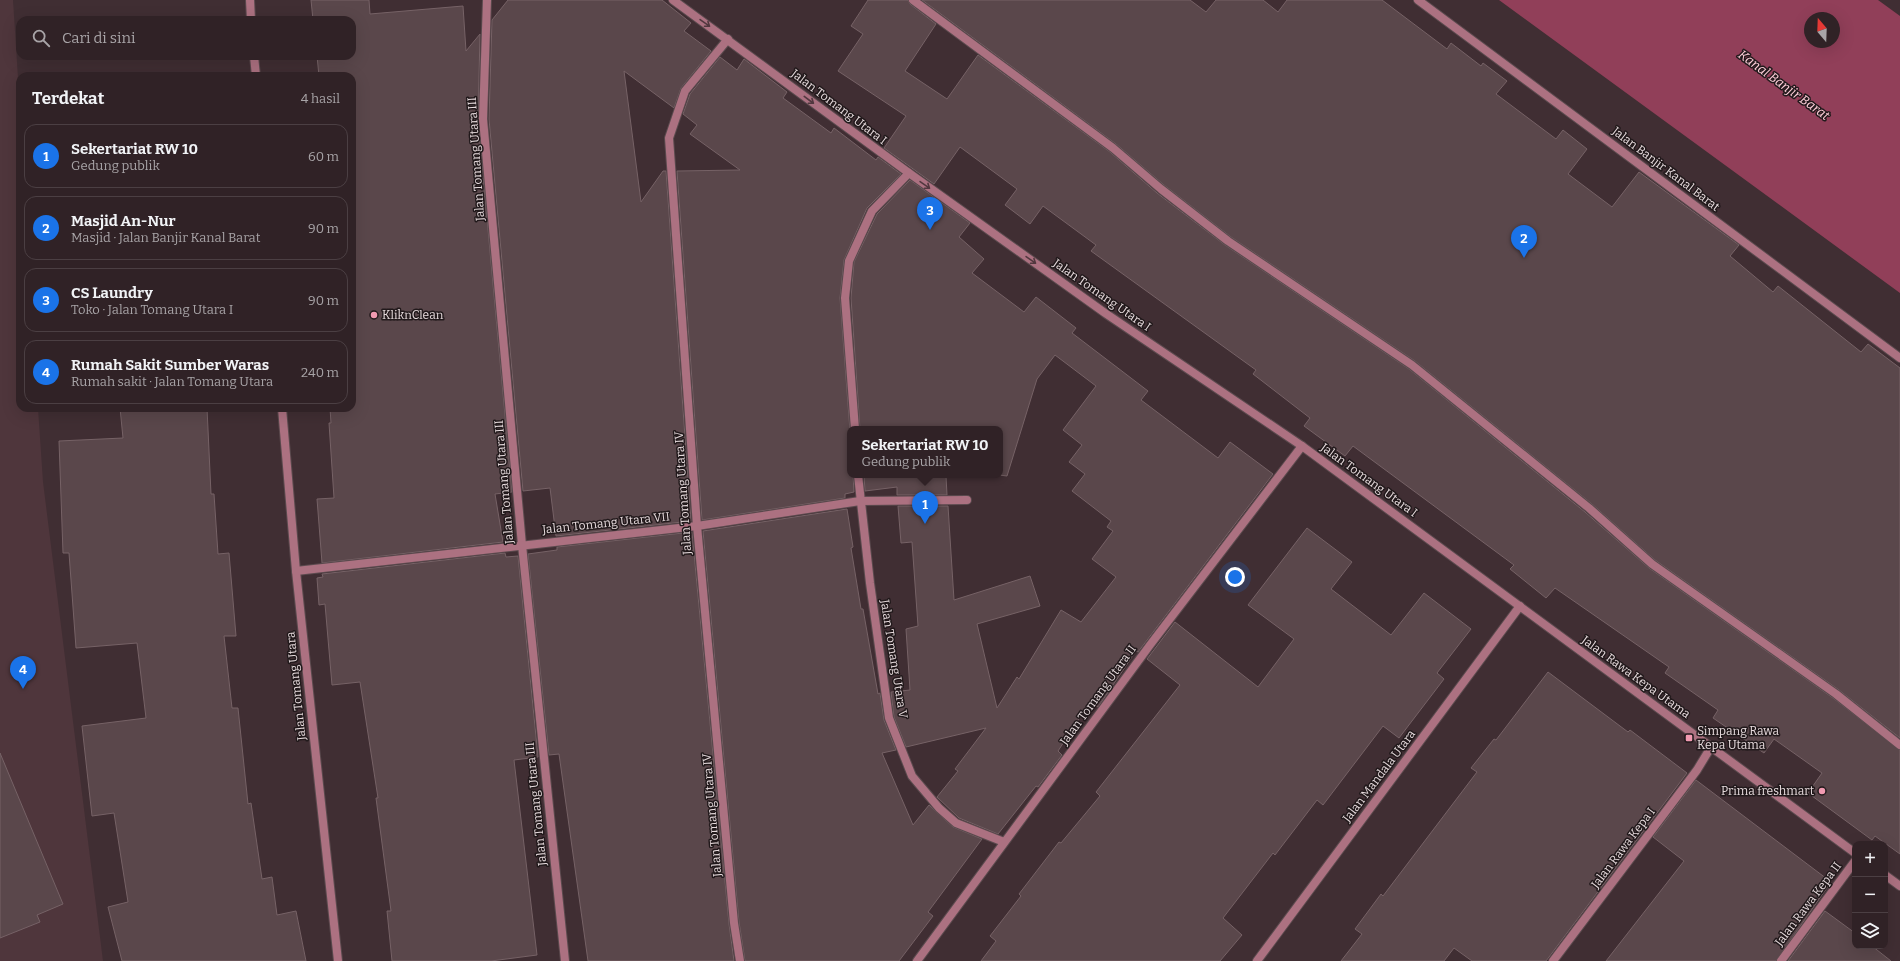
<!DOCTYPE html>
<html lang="id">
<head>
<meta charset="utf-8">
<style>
  body { margin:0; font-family:Bitter,serif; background:#3c2f32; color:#f1f3f6 }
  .controls { position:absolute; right:12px; bottom:12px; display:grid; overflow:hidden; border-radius:8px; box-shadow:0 4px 16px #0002 }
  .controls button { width:36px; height:36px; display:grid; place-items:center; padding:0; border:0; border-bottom:1px solid #4b3f43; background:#302226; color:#f1f3f6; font:20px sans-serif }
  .compass { position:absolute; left:1804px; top:12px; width:36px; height:36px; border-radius:50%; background:#302226; box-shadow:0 4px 16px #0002; rotate:341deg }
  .you { position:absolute; left:1235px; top:577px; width:14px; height:14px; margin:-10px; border:3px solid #fff; border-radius:50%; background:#1a73e8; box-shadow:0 0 0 6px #1a73e833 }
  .badge { display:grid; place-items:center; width:26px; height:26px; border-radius:50%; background:#1a73e8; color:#fff; font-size:13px; font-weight:700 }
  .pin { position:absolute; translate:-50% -33px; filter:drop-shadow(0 1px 2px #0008) }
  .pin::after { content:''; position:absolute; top:21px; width:14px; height:12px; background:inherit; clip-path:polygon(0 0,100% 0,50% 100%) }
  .popup { position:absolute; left:847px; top:426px; width:156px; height:52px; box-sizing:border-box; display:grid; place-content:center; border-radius:8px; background:#302226; filter:drop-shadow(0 1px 3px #0005); font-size:13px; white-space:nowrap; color:#a8a4a7 }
  .popup b { font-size:15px; color:#f1f3f6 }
  .popup::after { content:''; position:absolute; left:50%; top:100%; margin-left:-8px; border:8px solid transparent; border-top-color:#302226 }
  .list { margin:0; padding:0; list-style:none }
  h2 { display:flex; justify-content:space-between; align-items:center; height:52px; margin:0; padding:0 16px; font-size:17px }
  h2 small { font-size:13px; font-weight:400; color:#a8a4a7 }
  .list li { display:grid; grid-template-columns:26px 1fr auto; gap:12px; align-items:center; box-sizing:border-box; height:64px; margin:0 8px 8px; padding:0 8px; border:1px solid #4b3f43; border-radius:12px }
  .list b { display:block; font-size:15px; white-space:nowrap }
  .list p { margin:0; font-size:13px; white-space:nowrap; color:#a8a4a7 }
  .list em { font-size:13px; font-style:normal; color:#a8a4a7 }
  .icon { flex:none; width:22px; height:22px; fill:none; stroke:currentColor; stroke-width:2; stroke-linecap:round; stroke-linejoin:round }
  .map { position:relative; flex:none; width:1900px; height:961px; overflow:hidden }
  .search { position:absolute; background:#302226; box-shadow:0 4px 16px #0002; left:16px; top:16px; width:340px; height:44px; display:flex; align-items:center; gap:10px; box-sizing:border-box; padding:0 14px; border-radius:12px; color:#a8a4a7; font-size:15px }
  .panel { position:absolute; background:#302226; box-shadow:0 4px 16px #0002; left:16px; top:72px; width:340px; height:340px; border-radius:12px }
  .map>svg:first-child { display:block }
</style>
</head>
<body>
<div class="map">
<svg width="1900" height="961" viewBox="0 0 1900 961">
  <rect width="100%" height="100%" fill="#402e33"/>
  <!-- built -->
  <path fill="#4f363c" d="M0,0H13L20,109V408H38L43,482L103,961H0Z"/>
  <!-- water -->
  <path fill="#913f59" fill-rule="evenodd" d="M1499,0H1878L1900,16V293ZM1810,18H1834V42H1810Z"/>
  <!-- building -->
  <g fill="#5a474b" stroke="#766266">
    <path d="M311,0H369L370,14L463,6L466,51L480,34L478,120L512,492L495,494L503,542L322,563L317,499L334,498L329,423H331L330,408H352V76H319L317,56H352V20H313Z"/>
    <path d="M508,0H662L691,23L684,31L711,51L681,88L674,108L624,71L641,202L663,171H666L691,521L556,536L550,488L523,491L489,119L492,20Z"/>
    <path d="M868,0H908L910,4L936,24L905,71L947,99L978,55L1110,152L1157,193L1225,245L1409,369L1585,512L1649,568L1833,698L1900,750V854L1875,836L1872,840L1808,793L1822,773L1774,739L1764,753L1713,718L1718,710L1665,673L1669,667L1555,588L1546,598L1510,569L1514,565L1353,446L1345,456L1304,426L1310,418L1253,374L1256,370L1091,251L1096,245L1043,206L1030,224L1005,205L1017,189L960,147L934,184L884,148L906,116L838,71L863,34L851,26Z"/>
    <path d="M922,0H1190L1206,12L1216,0H1263L1278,12L1287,0H1382L1447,49L1451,43L1481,66L1483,63L1507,81L1496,94L1556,139L1563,130L1587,149L1568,174L1612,207L1639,172L1739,245L1730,256L1773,292L1778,286L1861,352L1868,344L1900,368V738L1839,690L1655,560L1592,504L1415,361L1231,237L1164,185L1116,144Z"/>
    <path d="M720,57L737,70L744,59L787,92L783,98L831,133L834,128L876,160L878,157L901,174L867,208L844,260L840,298L850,431V475H853L854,492L845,494V498L702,520L677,171L740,170L690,134L697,125L683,114L690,94Z"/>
    <path d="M910,180L970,223L959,237L984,259L972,273L1024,312L1036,297L1076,328L1072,333L1148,391L1141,400L1218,458L1230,442L1273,474L1138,652L1136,651L1098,707L1090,702L1058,751L1062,755L1038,787L1036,786L998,834L959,818L937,797L958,771L955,769L986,728L906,747L894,717L891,692L910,690L906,629L918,626L912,542L901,543L898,506H948L954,600L1030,576L1040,606L977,624L997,708L1017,677L1019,679L1061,610L1081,622L1116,577L1092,559L1113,531L1107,527L1111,521L1072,491L1085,474L1069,462L1082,445L1063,430L1096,386L1055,355L1037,379L1007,476L999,475L1000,429H860L851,298L854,262L877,214Z"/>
    <path d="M120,408H207L211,494H214L218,554L229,553L236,636H224L232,708H238L248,804L251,803L262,879L272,877L277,915L296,911L306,961H122L108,907L128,902L114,813L92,816L82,726L146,718L137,643L76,648L69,553H63L59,441L123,438Z"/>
    <path d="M864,475H961L946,476L947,495H897V487L865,491Z"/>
    <path d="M847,509L853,547L851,548L861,609H863L878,694L880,693L884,720L896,750L882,753L913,825L929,805L953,827L982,839L928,912L933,916L899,961H745L739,922L703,531Z"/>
    <path d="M1307,528L1352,562L1331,589L1391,635L1424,593L1471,629L1437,673L1444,679L1399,738L1383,726L1323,805L1317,800L1275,855L1273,853L1223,918L1242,935L1220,961H981L996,941L990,936L1021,896L1019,894L1059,842L1061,843L1100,796L1096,792L1180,685L1147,659L1175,622L1258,687L1294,639L1248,605Z"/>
    <path d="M692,532L729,924L734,961H588L559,754L549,755L528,554L557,550V547Z"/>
    <path d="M505,553L506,557L518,556L538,757L514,760L537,955L491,961H392L387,911H391L376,798H378L360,682L332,685L325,604L319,605L317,578L323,577L322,574Z"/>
    <path d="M1548,672L1628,732L1630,730L1687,773L1546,961H1472L1454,948L1444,961H1341L1362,934L1355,929L1381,894L1383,896L1477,772L1471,768L1494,739L1496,740Z"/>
    <path d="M0,753L63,904L37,915L40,922L0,938Z"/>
    <path d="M1696,780L1831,882L1776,961H1606L1684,861L1653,837Z"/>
    <path d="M1825,911L1855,933V946H1872L1891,961H1788Z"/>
  </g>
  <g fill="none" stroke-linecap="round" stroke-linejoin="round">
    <defs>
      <g id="minor">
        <path d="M250,0L251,20"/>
        <path d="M487,0L483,119L522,545L565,961"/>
        <path d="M913,0L1113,148L1161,189L1228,241L1412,365L1589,508L1652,564L1836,694L1900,745"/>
        <path d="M1418,0L1900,358"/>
        <path d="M728,39L685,91L669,138L697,526L734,923L740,961"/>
        <path d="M254,56L256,76"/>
        <path d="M282,408L296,571L338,961"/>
        <path d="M855,429L845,298L849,261L872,211L909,173"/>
        <path d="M858,475L870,583L889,718L912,776L939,808L956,823L1004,842"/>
        <path d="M296,571L697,526L860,501L967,500"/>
        <path d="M917,961L1150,645L1302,446"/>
        <path d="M1553,961L1697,770L1711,747"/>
        <path d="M1781,961L1855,861"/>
      </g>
      <g id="tertiary">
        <path d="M673,0L909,173L1105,313L1302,446L1855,853"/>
        <path d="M1885,875L1900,886"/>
        <path d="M1257,961L1520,606"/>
      </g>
    </defs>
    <!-- minor casing -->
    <use href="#minor" stroke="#5b4a4e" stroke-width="10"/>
    <!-- tertiary casing -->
    <use href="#tertiary" stroke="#5b4a4e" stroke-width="10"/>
    <!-- minor -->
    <use href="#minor" stroke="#ac7181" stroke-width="8"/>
    <!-- tertiary -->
    <use href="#tertiary" stroke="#ac7181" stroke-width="8"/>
  </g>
  <!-- one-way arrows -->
  <defs><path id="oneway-shaft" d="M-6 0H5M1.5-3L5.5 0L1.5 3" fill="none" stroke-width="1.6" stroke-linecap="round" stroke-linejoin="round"/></defs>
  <g stroke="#52383f">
    <use href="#oneway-shaft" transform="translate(705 23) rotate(35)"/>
    <use href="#oneway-shaft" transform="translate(809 100) rotate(37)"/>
    <use href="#oneway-shaft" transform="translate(925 185) rotate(35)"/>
    <use href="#oneway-shaft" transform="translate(1031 260) rotate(35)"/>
  </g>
  <!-- markers -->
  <g fill="#f19ab1" stroke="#21191b" stroke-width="1.5">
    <circle cx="374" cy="315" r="4"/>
    <rect x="1685" y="734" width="8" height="8" rx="2"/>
    <circle cx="1822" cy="791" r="4"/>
  </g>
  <g text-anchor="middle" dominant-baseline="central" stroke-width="3" stroke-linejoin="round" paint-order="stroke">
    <!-- street labels -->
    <g font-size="12" fill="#e7dbdd" stroke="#21191b">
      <text transform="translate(839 107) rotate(37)">Jalan Tomang Utara I</text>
      <text transform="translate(476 159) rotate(-94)">Jalan Tomang Utara III</text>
      <text transform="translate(1666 169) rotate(37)">Jalan Banjir Kanal Barat</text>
      <text transform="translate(1102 295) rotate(35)">Jalan Tomang Utara I</text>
      <text transform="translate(1369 480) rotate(36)">Jalan Tomang Utara I</text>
      <text transform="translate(504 482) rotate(-95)">Jalan Tomang Utara III</text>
      <text transform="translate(683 493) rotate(-94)">Jalan Tomang Utara IV</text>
      <text transform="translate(606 523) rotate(-6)">Jalan Tomang Utara VII</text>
      <text transform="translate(894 659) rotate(81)">Jalan Tomang Utara V</text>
      <text transform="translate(1636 677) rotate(36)">Jalan Rawa Kepa Utama</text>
      <text transform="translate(296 686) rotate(-96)">Jalan Tomang Utara</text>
      <text transform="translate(1098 695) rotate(-54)">Jalan Tomang Utara II</text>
      <text transform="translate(1379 776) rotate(-53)">Jalan Mandala Utara</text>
      <text transform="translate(536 804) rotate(-96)">Jalan Tomang Utara III</text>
      <text transform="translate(712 815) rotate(-95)">Jalan Tomang Utara IV</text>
      <text transform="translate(1623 848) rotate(-53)">Jalan Rawa Kepa I</text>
      <text transform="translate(1808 904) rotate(-53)">Jalan Rawa Kepa II</text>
    </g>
    <!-- poi labels -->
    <g font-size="12" fill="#e7dbdd" stroke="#21191b" text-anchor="start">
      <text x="382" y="315">KliknClean</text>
      <text x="1697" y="731">Simpang Rawa<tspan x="1697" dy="14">Kepa Utama</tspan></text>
      <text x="1814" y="791" text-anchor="end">Prima freshmart</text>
    </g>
    <!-- water labels -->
    <g font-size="13" font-style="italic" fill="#fecdd8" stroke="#21191b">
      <text transform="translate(1784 85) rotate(36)">Kanal Banjir Barat</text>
    </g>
  </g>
</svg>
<div class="controls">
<button>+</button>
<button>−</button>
<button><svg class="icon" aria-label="layers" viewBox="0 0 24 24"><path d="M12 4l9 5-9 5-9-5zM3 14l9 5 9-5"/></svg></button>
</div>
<svg class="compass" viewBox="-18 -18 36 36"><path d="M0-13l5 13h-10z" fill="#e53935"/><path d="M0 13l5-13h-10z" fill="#a8a4a7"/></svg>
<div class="you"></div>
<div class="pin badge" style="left:925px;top:524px">1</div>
<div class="popup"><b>Sekertariat RW 10</b>Gedung publik</div>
<div class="pin badge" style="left:1524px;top:258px">2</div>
<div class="pin badge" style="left:930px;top:230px">3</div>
<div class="pin badge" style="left:23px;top:689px">4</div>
<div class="search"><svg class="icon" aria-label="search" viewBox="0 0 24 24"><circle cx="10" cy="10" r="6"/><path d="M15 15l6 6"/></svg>Cari di sini</div>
<section class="panel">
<h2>Terdekat<small>4 hasil</small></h2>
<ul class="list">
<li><span class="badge">1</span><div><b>Sekertariat RW 10</b><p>Gedung publik</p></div><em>60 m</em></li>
<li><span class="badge">2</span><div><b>Masjid An-Nur</b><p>Masjid · Jalan Banjir Kanal Barat</p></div><em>90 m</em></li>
<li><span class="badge">3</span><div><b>CS Laundry</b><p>Toko · Jalan Tomang Utara I</p></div><em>90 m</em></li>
<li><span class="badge">4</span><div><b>Rumah Sakit Sumber Waras</b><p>Rumah sakit · Jalan Tomang Utara</p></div><em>240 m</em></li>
</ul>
</section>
</div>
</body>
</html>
